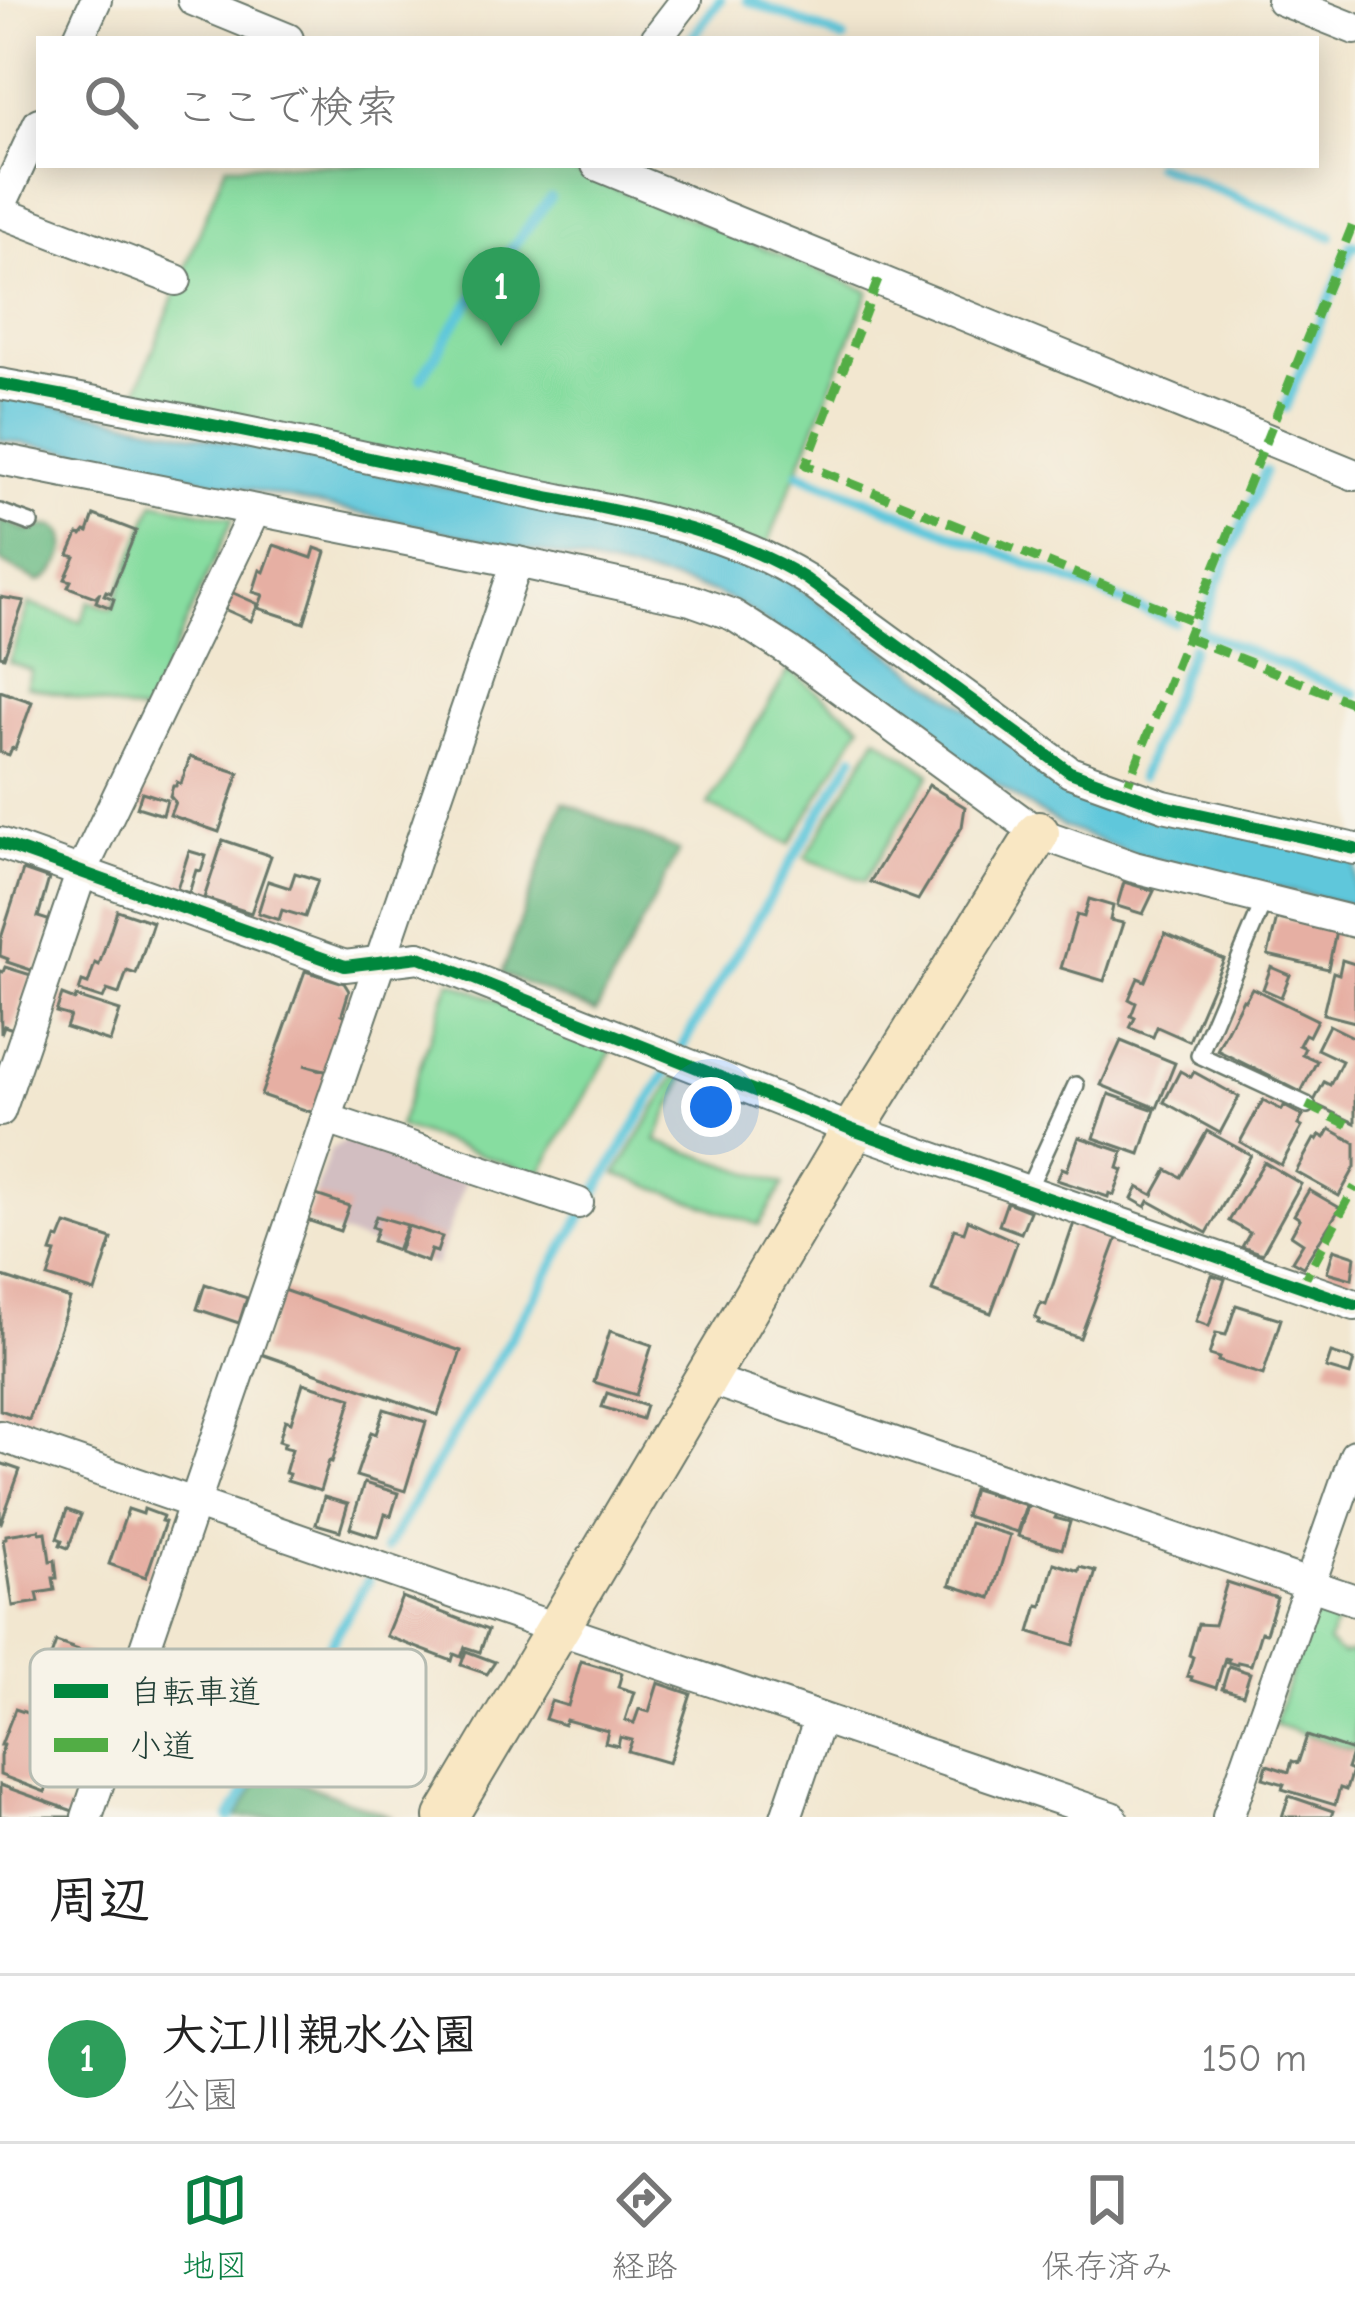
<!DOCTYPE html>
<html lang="ja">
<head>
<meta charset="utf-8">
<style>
  body { margin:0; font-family:"Comic Neue","Klee One",sans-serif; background:#f2f2f2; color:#222 }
  .you { position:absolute; left:711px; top:1107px; width:42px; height:42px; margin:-30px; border:9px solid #fff; border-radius:50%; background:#1a73e8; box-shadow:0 0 0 18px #1a73e833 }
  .badge { display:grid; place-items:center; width:78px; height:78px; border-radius:50%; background:#0b8043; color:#fff; font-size:39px; font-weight:700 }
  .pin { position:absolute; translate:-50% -99px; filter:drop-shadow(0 3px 6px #0008) }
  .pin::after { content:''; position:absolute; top:63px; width:42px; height:36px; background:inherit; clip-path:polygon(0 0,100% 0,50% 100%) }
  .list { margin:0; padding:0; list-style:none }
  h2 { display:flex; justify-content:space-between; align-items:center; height:156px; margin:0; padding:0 48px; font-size:51px }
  h2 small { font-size:39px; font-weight:400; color:#767676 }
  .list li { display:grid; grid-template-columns:78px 1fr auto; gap:36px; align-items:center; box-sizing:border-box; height:168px; padding:0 48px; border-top:3px solid #e0e0e0 }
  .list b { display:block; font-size:45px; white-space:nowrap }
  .list p { margin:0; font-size:39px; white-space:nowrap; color:#767676 }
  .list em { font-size:39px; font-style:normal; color:#767676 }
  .icon { flex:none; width:66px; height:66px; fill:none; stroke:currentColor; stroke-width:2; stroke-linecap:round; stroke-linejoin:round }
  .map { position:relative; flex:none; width:1355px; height:1817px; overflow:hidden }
  .search { position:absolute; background:#fff; box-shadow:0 6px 30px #0003; left:36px; right:36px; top:36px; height:132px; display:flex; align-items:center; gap:30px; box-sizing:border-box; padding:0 42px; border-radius:0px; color:#767676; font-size:45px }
  .sheet { height:324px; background:#fff }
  nav { display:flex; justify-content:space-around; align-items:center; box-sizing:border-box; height:168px; border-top:3px solid #e0e0e0; background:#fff; font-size:33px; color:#767676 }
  nav a { display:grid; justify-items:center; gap:6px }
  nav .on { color:#0b8043 }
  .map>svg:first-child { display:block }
</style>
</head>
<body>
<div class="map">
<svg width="1355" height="1817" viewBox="0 0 1355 1817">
  <rect width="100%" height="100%" fill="#f7f3e8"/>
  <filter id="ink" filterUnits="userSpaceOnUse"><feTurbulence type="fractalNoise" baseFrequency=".00833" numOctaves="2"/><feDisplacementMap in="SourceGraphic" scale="24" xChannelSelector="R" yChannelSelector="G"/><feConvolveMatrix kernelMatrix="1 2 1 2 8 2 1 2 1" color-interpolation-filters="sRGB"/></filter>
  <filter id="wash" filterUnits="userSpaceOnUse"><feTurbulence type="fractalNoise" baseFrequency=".004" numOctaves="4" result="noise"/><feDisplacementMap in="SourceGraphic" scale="48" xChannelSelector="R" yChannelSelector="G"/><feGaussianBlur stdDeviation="2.7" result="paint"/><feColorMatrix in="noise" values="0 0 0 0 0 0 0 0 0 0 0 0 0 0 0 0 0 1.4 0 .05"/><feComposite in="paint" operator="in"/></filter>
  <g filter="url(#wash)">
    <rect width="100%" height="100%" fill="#f2e7d0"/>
    <!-- industrial -->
    <path fill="#d2bec1" d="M350,1139L466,1179L436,1266L306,1222L331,1149Z"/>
    <!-- green -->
    <g fill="#87dda0" stroke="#538d6a" stroke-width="3">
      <path d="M226,165H558L869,291L766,549L133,401Z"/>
      <path d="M154,502L233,518L145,714L26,686L31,670L9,662L29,604L81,622L89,601L112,609Z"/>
      <path d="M789,670L861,725L790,844L708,805Z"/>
      <path d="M877,737L930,774L865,881L805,858Z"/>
      <path d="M450,981L613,1048L539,1175L399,1126Z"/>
      <path d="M676,1075L684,1078L656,1141L784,1184L759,1225L616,1174Z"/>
      <path d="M1331,1611L1339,1613L1328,1643L1341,1655L1355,1652V1750L1274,1724L1309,1619Z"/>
    </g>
    <!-- forest -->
    <g fill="#6dbc86" stroke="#467c5d" stroke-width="3">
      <path d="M0,519L29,531C78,509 73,568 39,582L0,561Z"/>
      <path d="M563,802L679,851L596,1012L502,974Z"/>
      <path d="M264,1770L393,1817H237Z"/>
    </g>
    <!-- water -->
    <path fill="#5fc7db" stroke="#3f8288" stroke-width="3" d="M0,394L695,540L781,575L1064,778L1355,861V906L1138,856L1064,827L1024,803L742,606L713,592L673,581L66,450L0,440Z"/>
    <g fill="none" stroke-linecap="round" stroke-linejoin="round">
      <!-- stream -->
      <g stroke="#5fc7db" stroke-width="10">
        <path d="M747,0L844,39"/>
        <path d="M691,39L720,0"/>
        <path d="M1156,165L1331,236"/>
        <path d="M421,378L460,316L550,198"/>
        <path d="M1285,408L1352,244L1355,245"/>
        <path d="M1265,471L1198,631L1355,694"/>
        <path d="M799,473L1174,622"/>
        <path d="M1141,777L1192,647"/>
        <path d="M682,1046L854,756"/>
        <path d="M386,1549L668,1070"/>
        <path d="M230,1817L368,1580"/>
      </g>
    </g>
    <g id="blocks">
      <!-- building -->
      <g fill="#e6afa3">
        <path d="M94,515L136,531L111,593L106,591L104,595L114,599L111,608L96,602L100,592L95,597L68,587L71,581L65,579L75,557L69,555L78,534L82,535L85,531L88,532Z"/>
        <path d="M274,545L312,558L315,548L326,552L304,623L258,608L263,595L253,592L260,570L264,572Z"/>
        <path d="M231,592L258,604L251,621L224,609Z"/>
        <path d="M0,597L24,601L4,657L0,656Z"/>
        <path d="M0,691L32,702L15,749L12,748L9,755L0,752Z"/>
        <path d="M190,757L239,773L219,832L170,815L175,802L170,796L173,786H176L177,782L181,784Z"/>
        <path d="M929,785L965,807L962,827L918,900L870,882Z"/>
        <path d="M142,792L167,800L163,815L137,807Z"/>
        <path d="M223,840L271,856L251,913L204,898Z"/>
        <path d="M189,851L206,856L201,871L196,870L189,893L177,889Z"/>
        <path d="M23,870L49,879L38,917L51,921L34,971L7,962L8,959L0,956L1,938Z"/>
        <path d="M295,873L318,880L305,917L282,910L279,920L258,913L268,881L290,888Z"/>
        <path d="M1124,882L1154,891L1143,914L1117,906Z"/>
        <path d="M1089,899L1113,906L1110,920L1123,923L1104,981L1061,968L1077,915L1084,917Z"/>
        <path d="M117,910L153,922L136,974L127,971L119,994L107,990L103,999L79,991L82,982L88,984L95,963L99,965Z"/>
        <path d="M1277,918L1336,931L1328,969L1268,955Z"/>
        <path d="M1165,934L1224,959L1189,1041L1157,1027L1153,1037L1130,1028L1135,1018L1131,1016L1136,1003L1129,999L1138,978L1145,981Z"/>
        <path d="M1342,960L1355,964V1022L1323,1014L1333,972L1339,974Z"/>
        <path d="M5,967L31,975L13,1029L4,1026L1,1034L0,971L3,972Z"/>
        <path d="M1271,967L1290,975L1281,997L1263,989Z"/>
        <path d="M305,971L344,983L349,991L342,1014L346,1016L329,1071L304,1065L328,1072L314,1113L261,1095Z"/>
        <path d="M1252,988L1317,1020L1309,1036L1305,1034L1299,1045L1305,1048L1302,1054L1317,1061L1301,1092L1217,1050L1243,999L1245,1000Z"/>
        <path d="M62,995L75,1000L76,997L120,1011L110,1042L66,1028L70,1016L56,1012Z"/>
        <path d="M1329,1025L1355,1038V1123L1313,1103L1324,1082L1330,1085L1342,1061L1317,1049Z"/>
        <path d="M1121,1041L1175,1063L1157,1108L1101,1085Z"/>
        <path d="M1180,1071L1191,1077L1194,1072L1239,1097L1220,1133L1164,1102Z"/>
        <path d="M1109,1094L1155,1110L1140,1154L1094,1138Z"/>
        <path d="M1263,1100L1282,1110L1284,1106L1303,1116L1298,1125L1302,1127L1281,1165L1240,1142Z"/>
        <path d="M1330,1129L1355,1143V1167L1339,1196L1296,1172L1314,1139L1317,1140L1320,1135L1325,1138Z"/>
        <path d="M1207,1131L1251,1155L1207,1233L1149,1201L1146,1207L1132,1199L1138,1187L1153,1195L1167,1170L1181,1177Z"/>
        <path d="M1079,1137L1123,1152L1118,1168L1123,1170L1114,1195L1109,1193L1108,1197L1057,1180L1062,1168L1067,1170Z"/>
        <path d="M1264,1162L1301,1184L1262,1254L1242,1247L1250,1233L1229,1221Z"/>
        <path d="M1309,1190L1340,1208L1303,1267L1292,1261L1303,1243L1291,1235L1300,1219L1294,1215Z"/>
        <path d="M316,1195L349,1206L340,1231L307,1220Z"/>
        <path d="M1007,1202L1030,1211L1021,1233L999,1225Z"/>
        <path d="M376,1216L407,1225L397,1250L373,1241L377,1229L372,1227Z"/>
        <path d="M968,1220L1017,1242L991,1313L932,1291L954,1229L964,1232Z"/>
        <path d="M1075,1220L1118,1236L1080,1338L1038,1323L1040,1320L1035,1318L1041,1303L1046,1305Z"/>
        <path d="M66,1224L112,1239L95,1292L48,1277L56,1253L51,1252L56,1238L60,1239Z"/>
        <path d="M408,1226L442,1237L437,1252L431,1250L427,1262L399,1252Z"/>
        <path d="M1334,1249L1355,1256L1352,1279L1327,1272Z"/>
        <path d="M1212,1275L1225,1279L1209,1326L1196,1321Z"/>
        <path d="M0,1276L70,1299L29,1420L0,1410Z"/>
        <path d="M205,1284L247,1298L239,1323L197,1309Z"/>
        <path d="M283,1290L461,1351L438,1415L261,1354Z"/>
        <path d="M1236,1305L1281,1319L1263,1375L1218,1361L1219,1358L1209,1355L1216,1333L1226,1335Z"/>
        <path d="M610,1331L652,1345L636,1395L594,1382Z"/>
        <path d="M1331,1353L1354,1360L1350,1375L1326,1368Z"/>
        <path d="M303,1383L352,1398L332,1462L329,1461L320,1491L287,1481L289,1474L285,1473L292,1449L283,1447L285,1443L279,1441L285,1420L291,1422Z"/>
        <path d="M607,1393L646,1406L642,1419L602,1407Z"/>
        <path d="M384,1409L426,1422L405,1491L356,1476L371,1432L376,1434Z"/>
        <path d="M0,1463L20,1470L1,1523H0Z"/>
        <path d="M364,1483L398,1493L391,1516L385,1514L378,1537L350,1528Z"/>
        <path d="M973,1489L1026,1505L1017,1532L965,1516Z"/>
        <path d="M324,1497L348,1504L340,1531L316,1524Z"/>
        <path d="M1028,1505L1057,1514L1055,1518L1070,1522L1062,1549L1018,1536Z"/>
        <path d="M128,1509L143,1514L144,1509L163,1516L161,1521L165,1522L146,1577L109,1564Z"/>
        <path d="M67,1510L81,1515L68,1548L60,1545L62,1540L57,1538Z"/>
        <path d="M969,1523L1010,1535L991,1598L950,1585Z"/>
        <path d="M39,1530L40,1533L46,1532L50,1561L55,1560L57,1578H53L55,1590L37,1593L39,1602L13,1606L3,1539L6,1538V1535Z"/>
        <path d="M1054,1563L1079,1571L1080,1567L1096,1571L1074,1645L1030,1632L1038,1605L1042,1606Z"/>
        <path d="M1227,1582L1277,1598L1266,1633L1261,1632L1251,1665L1238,1662L1237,1665L1227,1662L1229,1659L1225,1658L1216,1688L1191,1680L1192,1677L1187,1676L1193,1657L1189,1655L1198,1624L1214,1625Z"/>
        <path d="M402,1597L488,1630L480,1652L465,1647L461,1657L454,1654L452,1661L386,1636Z"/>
        <path d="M56,1642L104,1659L98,1676L89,1673L72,1720L33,1706Z"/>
        <path d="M466,1651L495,1662L487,1674L461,1665Z"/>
        <path d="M581,1661L622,1673L618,1687L634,1692L625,1720L634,1723L639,1709L649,1712L658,1683L691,1694L669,1763L628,1751L632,1740L620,1737L618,1746L605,1743L608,1731L566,1720L564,1725L545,1719L551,1701L568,1706Z"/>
        <path d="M1229,1666L1250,1673L1243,1695L1222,1689Z"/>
        <path d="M15,1709L63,1725L54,1749L60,1751L45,1792L0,1775V1756L4,1745H1Z"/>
        <path d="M1307,1736L1353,1751L1347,1769L1352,1771L1346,1790L1340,1788L1335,1805L1282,1789L1284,1784L1263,1778L1267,1765L1289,1772L1292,1761L1298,1763Z"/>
        <path d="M0,1785L73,1811L71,1817H0Z"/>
        <path d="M1289,1796L1333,1811L1331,1817H1282Z"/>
      </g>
    </g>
  </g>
  <g filter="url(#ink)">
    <use href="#blocks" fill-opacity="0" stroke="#69786b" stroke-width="3"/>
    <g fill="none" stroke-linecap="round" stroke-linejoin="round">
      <defs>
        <g id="lane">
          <path d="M0,512L30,523"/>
          <path d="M1264,901L1199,1055L1307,1105"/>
          <path d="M1027,1191L1076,1085"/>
        </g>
        <g id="street">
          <path d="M193,0L288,39"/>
          <path d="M1282,0L1355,29"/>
          <path d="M78,39L96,0"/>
          <path d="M656,39L686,0"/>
          <path d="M597,165L1355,475"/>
          <path d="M0,207L39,123"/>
          <path d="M0,212L176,280"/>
          <path d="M0,384C171,415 341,451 510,489C610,511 718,524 806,579L1070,772L1164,806L1355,849"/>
          <path d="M0,459L517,562L691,600L733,615L789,651L1038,833L1134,867L1355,922"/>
          <path d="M0,843L345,966L419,957L853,1130L1355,1305"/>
          <path d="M0,1111L82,871L254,512"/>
          <path d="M327,1119L578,1203"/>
          <path d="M708,1379L1355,1600"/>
          <path d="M0,1436L558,1629L1112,1817"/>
          <path d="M87,1817L517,562"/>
          <path d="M786,1817L820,1718"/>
          <path d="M1228,1817L1355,1455"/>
        </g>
        <path id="secondary" d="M446,1817L853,1130L1038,833"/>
      </defs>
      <!-- lane casing -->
      <use href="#lane" stroke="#69786b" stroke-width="20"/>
      <!-- street casing -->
      <use href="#street" stroke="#69786b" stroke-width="34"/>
      <!-- secondary casing -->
      <use href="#secondary" stroke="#69786b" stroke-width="46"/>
      <!-- lane -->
      <use href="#lane" stroke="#fff" stroke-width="15"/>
      <!-- street -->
      <use href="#street" stroke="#fff" stroke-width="30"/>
      <!-- secondary -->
      <use href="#secondary" stroke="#f9e7c3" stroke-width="42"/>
      <!-- quiet -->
      <g stroke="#52ad45" stroke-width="9" stroke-dasharray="18 9" stroke-linecap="butt">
        <path d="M878,280L806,465L1193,621"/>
        <path d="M1186,637L1355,704"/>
        <path d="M1124,794L1355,219"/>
        <path d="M1307,1105L1355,1128"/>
        <path d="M1301,1286L1355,1187"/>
      </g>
      <defs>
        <g id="cycleway">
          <path d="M0,384C171,415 341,451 510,489C610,511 718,524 806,579L1070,772L1164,806L1355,849"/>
          <path d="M0,843L345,966L419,957L853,1130L1355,1305"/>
        </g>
      </defs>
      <!-- cycleway casing -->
      <use href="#cycleway" stroke="#f7f3e8" stroke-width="20"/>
      <!-- cycleway -->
      <use href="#cycleway" stroke="#00873e" stroke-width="12"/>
    </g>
  </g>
  <!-- legend -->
  <rect x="30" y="1649" width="396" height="138" rx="18" fill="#f7f3e8" stroke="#b6bcb2" stroke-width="3"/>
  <rect x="54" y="1684" width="54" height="14" fill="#00873e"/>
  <rect x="54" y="1738" width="54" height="14" fill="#52ad45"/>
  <g font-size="33" fill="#1f3d34">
    <text x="129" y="1703">自転車道</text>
    <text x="129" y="1757">小道</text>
  </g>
</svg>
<div class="you"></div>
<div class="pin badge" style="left:501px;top:346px;background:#2e9e5b">1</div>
<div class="search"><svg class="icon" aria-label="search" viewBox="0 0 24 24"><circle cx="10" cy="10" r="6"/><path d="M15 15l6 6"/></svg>ここで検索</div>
</div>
<section class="sheet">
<h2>周辺<small></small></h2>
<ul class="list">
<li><span class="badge" style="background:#2e9e5b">1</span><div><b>大江川親水公園</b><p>公園</p></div><em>150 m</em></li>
</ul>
</section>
<nav>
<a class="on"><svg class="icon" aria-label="map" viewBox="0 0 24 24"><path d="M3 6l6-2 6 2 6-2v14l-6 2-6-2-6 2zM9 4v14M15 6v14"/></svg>地図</a>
<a><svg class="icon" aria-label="directions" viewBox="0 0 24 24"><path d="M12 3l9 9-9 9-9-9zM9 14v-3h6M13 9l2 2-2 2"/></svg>経路</a>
<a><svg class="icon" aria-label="saved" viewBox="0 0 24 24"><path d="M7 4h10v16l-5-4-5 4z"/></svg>保存済み</a>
</nav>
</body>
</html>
